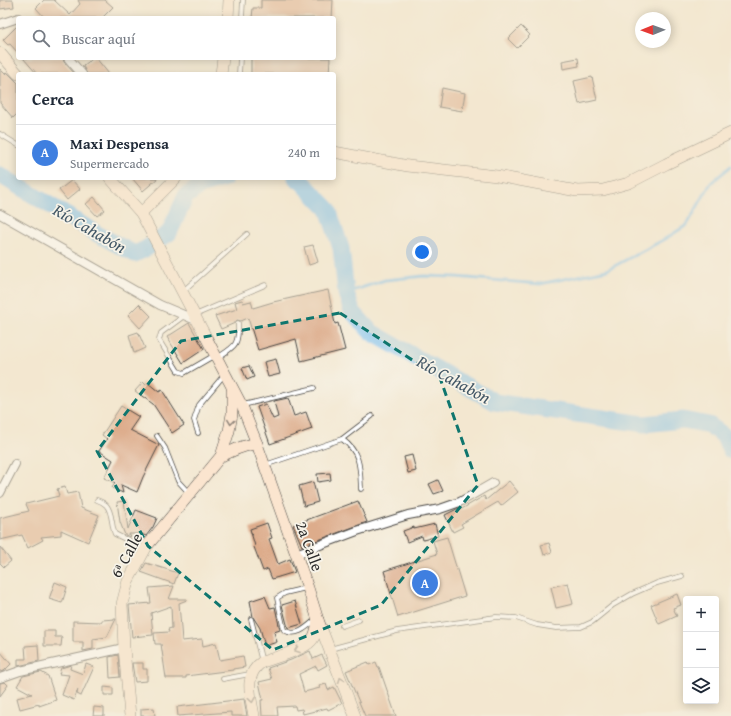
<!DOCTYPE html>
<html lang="es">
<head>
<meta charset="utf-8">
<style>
  body { margin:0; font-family:"Gentium Book Plus",serif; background:#f6f6f7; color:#1f2937 }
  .controls { position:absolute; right:12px; bottom:12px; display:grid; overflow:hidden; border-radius:4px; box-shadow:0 2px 10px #0003 }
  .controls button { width:36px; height:36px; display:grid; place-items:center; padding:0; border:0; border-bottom:1px solid #e0e1e3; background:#fff; color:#1f2937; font:20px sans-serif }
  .compass { position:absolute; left:635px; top:12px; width:36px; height:36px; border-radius:50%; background:#fff; box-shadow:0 2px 10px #0003; rotate:269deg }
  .you { position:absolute; left:422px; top:252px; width:14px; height:14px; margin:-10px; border:3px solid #fff; border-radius:50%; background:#1a73e8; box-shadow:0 0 0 6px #1a73e833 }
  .badge { display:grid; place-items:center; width:26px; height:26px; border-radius:50%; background:#d93025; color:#fff; font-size:13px; font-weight:700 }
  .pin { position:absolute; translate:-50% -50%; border:2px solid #fff; box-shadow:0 1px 4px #0006 }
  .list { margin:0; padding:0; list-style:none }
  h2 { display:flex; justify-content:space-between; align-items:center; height:52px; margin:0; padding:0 16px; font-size:17px }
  h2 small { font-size:13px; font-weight:400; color:#747a83 }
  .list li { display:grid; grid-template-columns:26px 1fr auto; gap:12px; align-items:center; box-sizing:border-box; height:56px; padding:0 16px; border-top:1px solid #e0e1e3 }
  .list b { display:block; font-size:15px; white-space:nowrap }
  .list p { margin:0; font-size:13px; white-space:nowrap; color:#747a83 }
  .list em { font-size:13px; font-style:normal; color:#747a83 }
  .icon { flex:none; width:22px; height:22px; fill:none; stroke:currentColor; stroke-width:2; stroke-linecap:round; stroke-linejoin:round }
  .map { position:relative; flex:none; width:731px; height:716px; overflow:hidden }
  .search { position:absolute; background:#fff; box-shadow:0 2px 10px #0003; left:16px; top:16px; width:320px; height:44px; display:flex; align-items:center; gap:10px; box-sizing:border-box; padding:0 14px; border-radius:4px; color:#747a83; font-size:15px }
  .panel { position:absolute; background:#fff; box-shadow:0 2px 10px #0003; left:16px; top:72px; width:320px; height:108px; border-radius:4px }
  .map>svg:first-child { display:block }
</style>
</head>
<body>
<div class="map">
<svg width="731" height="716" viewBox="0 0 731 716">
  <rect width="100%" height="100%" fill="#f7f3e8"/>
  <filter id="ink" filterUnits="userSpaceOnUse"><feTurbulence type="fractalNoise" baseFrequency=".025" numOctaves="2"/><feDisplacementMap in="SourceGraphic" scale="8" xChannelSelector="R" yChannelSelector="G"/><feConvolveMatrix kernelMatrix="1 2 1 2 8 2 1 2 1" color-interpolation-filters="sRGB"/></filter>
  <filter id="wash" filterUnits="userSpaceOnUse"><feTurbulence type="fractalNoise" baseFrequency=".012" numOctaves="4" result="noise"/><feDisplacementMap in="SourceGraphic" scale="16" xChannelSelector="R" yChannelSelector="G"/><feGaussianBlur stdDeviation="0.9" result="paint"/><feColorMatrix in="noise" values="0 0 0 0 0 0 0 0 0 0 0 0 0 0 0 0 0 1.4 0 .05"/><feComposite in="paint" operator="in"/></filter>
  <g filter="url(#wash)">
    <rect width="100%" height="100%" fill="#f3e7d0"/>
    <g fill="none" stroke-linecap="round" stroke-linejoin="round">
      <!-- stream -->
      <path stroke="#77bdee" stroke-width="3" d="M346,293L385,280L424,276L456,277L540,284L607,270L665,239L687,225L711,183L731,166"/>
      <!-- river -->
      <g stroke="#77bdee" stroke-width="17">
        <path d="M0,175L99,235L135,254L147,248L169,233L186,196L200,186L225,178"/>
        <path d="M296,178L301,181L328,209L341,248L346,293L352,311L371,332L495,402L644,424L683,420L709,425L723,435L731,451"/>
      </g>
    </g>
    <g id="blocks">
      <!-- building -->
      <g fill="#ddac8b">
        <path d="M0,0H13L14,7L0,9Z"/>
        <path d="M44,0H54L70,15L80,4L78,0H105L113,7L102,18H45L36,8Z"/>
        <path d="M261,0H333L332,18H252L253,8H261Z"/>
        <path d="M18,25V53L10,44L8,45L3,40Z"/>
        <path d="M521,26L530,35L517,48L508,39Z"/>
        <path d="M23,58H63L64,62L75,74H37Z"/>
        <path d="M93,58H96L109,74H87L83,66Z"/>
        <path d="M251,58H330L329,74H251Z"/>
        <path d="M578,58L579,66L563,69L562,61Z"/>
        <path d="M0,69L5,74L7,72L18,83V113L13,118L0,103Z"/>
        <path d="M592,77L597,100L579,104L574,81Z"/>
        <path d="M442,88L465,93L462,111L439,107Z"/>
        <path d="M132,178H158L143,191Z"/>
        <path d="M72,180L80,189L67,200L59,190Z"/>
        <path d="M94,197L105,210L97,216L86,204Z"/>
        <path d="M313,245L318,262L309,265L304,247Z"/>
        <path d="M328,290L335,324L338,323L345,350L301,361L296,339L258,350L248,318L241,321L237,320L235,323L221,329L215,316L237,309L235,302L242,300L243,303L251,301L253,308L273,302Z"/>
        <path d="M139,304L151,316L140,328L128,315Z"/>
        <path d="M189,323L204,349L183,363L167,337Z"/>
        <path d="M138,332L145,348L134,353L129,335Z"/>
        <path d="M276,359L280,374L268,377L264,362Z"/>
        <path d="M249,366L254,377L247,380L242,368Z"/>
        <path d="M143,382L146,385L148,383L159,392L162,390L184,425L172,433L153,404L135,391Z"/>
        <path d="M288,398L294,416L306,412L312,429L270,444L257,407L266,404L273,419L278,417L274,401Z"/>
        <path d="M121,406L139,417L130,430L159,445L143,477L137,492L121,485L123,493L112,488L115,483L104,478L113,460L99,451L107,439L102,435Z"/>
        <path d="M412,455L416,471L408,473L404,457Z"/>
        <path d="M330,473L331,480L318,482L317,474Z"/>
        <path d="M438,480L443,491L434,494L429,484Z"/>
        <path d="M509,481L518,492L501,506L498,502L466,521L461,524L463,527L453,532L445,515L459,508L460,510L484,496L486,500Z"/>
        <path d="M313,482L318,502L304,506L299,486Z"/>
        <path d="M65,487L67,494L78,492L81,508L99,515L88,542L61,530V535L41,537L43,540L28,548L22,535L0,540V518L29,511L26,504L59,496L57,489Z"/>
        <path d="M124,501L128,529L136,510L157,518L153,527L146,536L141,534H129L130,537L125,535L120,522L117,502Z"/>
        <path d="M358,501L367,522L302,546L293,525Z"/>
        <path d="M267,523L272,538L269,539L278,564L290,559L295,572L272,579L268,569L263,571L254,547L255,546L250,529Z"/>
        <path d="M435,524L438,536L423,540L422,536L407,542L403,531L414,527V529Z"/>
        <path d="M447,537L465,596L398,617L384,571L437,554L433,541Z"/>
        <path d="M549,543L552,552L544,555L541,545Z"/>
        <path d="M0,547L11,561L4,567L0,563Z"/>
        <path d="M146,563L178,573L174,584L141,572Z"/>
        <path d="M55,582L67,587L62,603L49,599Z"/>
        <path d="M568,583L573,604L556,608L551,587Z"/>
        <path d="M174,586L169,599H187V600L179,603L182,641L202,639L203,646L216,643L220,660L243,656L245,667L233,669V670L186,676V678H166L161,644H155L154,633L169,632L168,629L172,628L171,606L151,613L153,635L132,637L129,605L151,603L149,588Z"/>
        <path d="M677,594L681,605L673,608L677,616L659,624L651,605Z"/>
        <path d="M265,596L270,608L275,607L280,630L274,632L277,642L265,646L260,628L253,617L250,601Z"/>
        <path d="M295,601L302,624L288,628L282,605Z"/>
        <path d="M116,619L107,637L93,639V649L83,651V642H73V621L102,622V620Z"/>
        <path d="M44,631H55V637H62L61,646H44Z"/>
        <path d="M38,645L39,661L18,666V659H26L25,646Z"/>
        <path d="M0,651L11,664L4,671L0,672Z"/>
        <path d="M310,651L313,659L322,655L327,665L318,670L316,666L299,674L304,692L320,688L319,686L326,684L328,690L334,687L342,703L328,710L327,708L303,714L302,709L296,710L295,706L277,707L278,716H262L261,700H263L259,682L272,679L268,668L291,660Z"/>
        <path d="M118,655L120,677L110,678L109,657Z"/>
        <path d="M368,662L369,665L376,662L378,667H379L396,716H365L346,671Z"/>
        <path d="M132,663H143V669H147V681L135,682Z"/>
        <path d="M86,664L94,667L81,696L77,694L78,689L74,700L62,695L69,675L59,674L61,668L71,665L70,669L83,674Z"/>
        <path d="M41,672L48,676L56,700L39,706V704L20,709L17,698L32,694L17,686L23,676Z"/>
        <path d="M5,682L8,685L0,696V683Z"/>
        <path d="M104,687L113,688V695H104Z"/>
        <path d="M244,699L247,716H231V712L178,716L177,707Z"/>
        <path d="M94,707L104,708V716H93Z"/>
        <path d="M154,708L155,716H141V709Z"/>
      </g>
    </g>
  </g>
  <g filter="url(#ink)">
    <use href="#blocks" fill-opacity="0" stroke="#494744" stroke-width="1"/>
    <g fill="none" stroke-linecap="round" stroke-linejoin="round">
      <defs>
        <g id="lane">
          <path d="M242,18L243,0"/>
          <path d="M239,74L240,58"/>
          <path d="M0,134L18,145"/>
          <path d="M183,291L247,234"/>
          <path d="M195,315L265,285"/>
          <path d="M184,316L161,333L159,340L178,371L184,373L215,355"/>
          <path d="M217,358C235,346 239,346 238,323"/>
          <path d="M243,405L314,388"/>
          <path d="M198,433L194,420L199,405L224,375"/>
          <path d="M157,436L165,448L178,481L189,493"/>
          <path d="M342,439L372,416"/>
          <path d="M265,465L342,439C361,453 360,468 361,489"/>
          <path d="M97,500C100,501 104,503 106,505C113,512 111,526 115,534L145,549"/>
          <path d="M306,588L285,593L277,598L284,630C296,638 307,627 316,619"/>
          <path d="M251,619L262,662"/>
          <path d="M342,626L359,620"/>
          <path d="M330,649L397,631L496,617L516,618L537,625L556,628L581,627L592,622L613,605L632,594L657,583L682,576"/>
          <path d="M223,679L250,674"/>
        </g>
        <g id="street">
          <path d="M0,24L18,18"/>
          <path d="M68,58L82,74"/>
          <path d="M0,214L160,305L198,321"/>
          <path d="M0,493L15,464"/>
          <path d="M296,554L357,531L408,515L440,509L460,502L493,483"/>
          <path d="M0,678L20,671L124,648"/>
        </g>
        <g id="secondary">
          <path d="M228,18L229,0"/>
          <path d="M0,53L18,74"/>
          <path d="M221,74L223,58"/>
          <path d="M334,152L408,166L497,176L577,191L603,190L629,183L666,164L731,133"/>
          <path d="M110,178L141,213L242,406L257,444L308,588L318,620L355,716"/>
          <path d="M141,213L176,178"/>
          <path d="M221,456C233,451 244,444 257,444"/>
          <path d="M130,716L124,648L122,604L128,581L147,546L221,456L229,431L232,414V390"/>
          <path d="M254,716C251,697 243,675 262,662C274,658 303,650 311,641C316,636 317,627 318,620"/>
        </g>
      </defs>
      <!-- lane casing -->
      <use href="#lane" stroke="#494744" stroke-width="5.5"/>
      <!-- street casing -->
      <use href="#street" stroke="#494744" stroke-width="10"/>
      <!-- secondary casing -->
      <use href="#secondary" stroke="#494744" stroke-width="12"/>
      <!-- lane -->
      <use href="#lane" stroke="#fff" stroke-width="4"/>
      <!-- street -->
      <use href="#street" stroke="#fff" stroke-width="8"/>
      <!-- secondary -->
      <use href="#secondary" stroke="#fbe5cf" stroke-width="11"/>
    </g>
    <!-- one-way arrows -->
    <defs><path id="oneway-chevron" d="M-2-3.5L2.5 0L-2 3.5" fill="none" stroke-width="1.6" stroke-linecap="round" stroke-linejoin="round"/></defs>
    <g stroke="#93887d">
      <use href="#oneway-chevron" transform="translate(231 422) rotate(98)"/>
      <use href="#oneway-chevron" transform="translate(297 650) rotate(160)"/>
      <use href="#oneway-chevron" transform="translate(341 680) rotate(-111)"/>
      <use href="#oneway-chevron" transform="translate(252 700) rotate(81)"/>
    </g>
  </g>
  <!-- marked area -->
  <path d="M0 0H731V716H0ZM340,313L440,378L478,485L381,605L273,650L148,546L97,451L181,341Z" fill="#f3e7d0" fill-opacity=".55" fill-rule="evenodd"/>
  <path fill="none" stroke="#0f766e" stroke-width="3" stroke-dasharray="8 5" stroke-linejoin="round" d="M340,313L440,378L478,485L381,605L273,650L148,546L97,451L181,341Z"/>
  <g text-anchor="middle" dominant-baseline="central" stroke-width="3.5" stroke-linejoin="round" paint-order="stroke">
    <!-- street labels -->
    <g font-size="16" fill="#2b2b2b" stroke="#f7f3e8">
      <text transform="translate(310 546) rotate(70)">2a Calle</text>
      <text transform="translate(126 555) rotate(-61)">6ª Calle</text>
    </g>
    <!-- water labels -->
    <g font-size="17" font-style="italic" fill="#425766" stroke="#f7f3e8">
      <text transform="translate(90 228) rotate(30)">Río Cahabón</text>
      <text transform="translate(454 379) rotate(29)">Río Cahabón</text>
    </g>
  </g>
</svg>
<div class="controls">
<button>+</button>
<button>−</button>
<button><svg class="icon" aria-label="layers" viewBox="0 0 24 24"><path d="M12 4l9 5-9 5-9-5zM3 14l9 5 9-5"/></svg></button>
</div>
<svg class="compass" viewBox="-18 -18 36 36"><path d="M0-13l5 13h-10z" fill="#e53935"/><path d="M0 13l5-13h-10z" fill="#747a83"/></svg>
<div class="you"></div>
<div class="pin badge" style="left:425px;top:583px;background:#3f7fe0">A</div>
<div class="search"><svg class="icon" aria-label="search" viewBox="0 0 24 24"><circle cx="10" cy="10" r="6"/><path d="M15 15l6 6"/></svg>Buscar aquí</div>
<section class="panel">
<h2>Cerca<small></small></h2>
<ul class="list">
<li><span class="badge" style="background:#3f7fe0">A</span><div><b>Maxi Despensa</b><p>Supermercado</p></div><em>240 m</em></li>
</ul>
</section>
</div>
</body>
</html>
